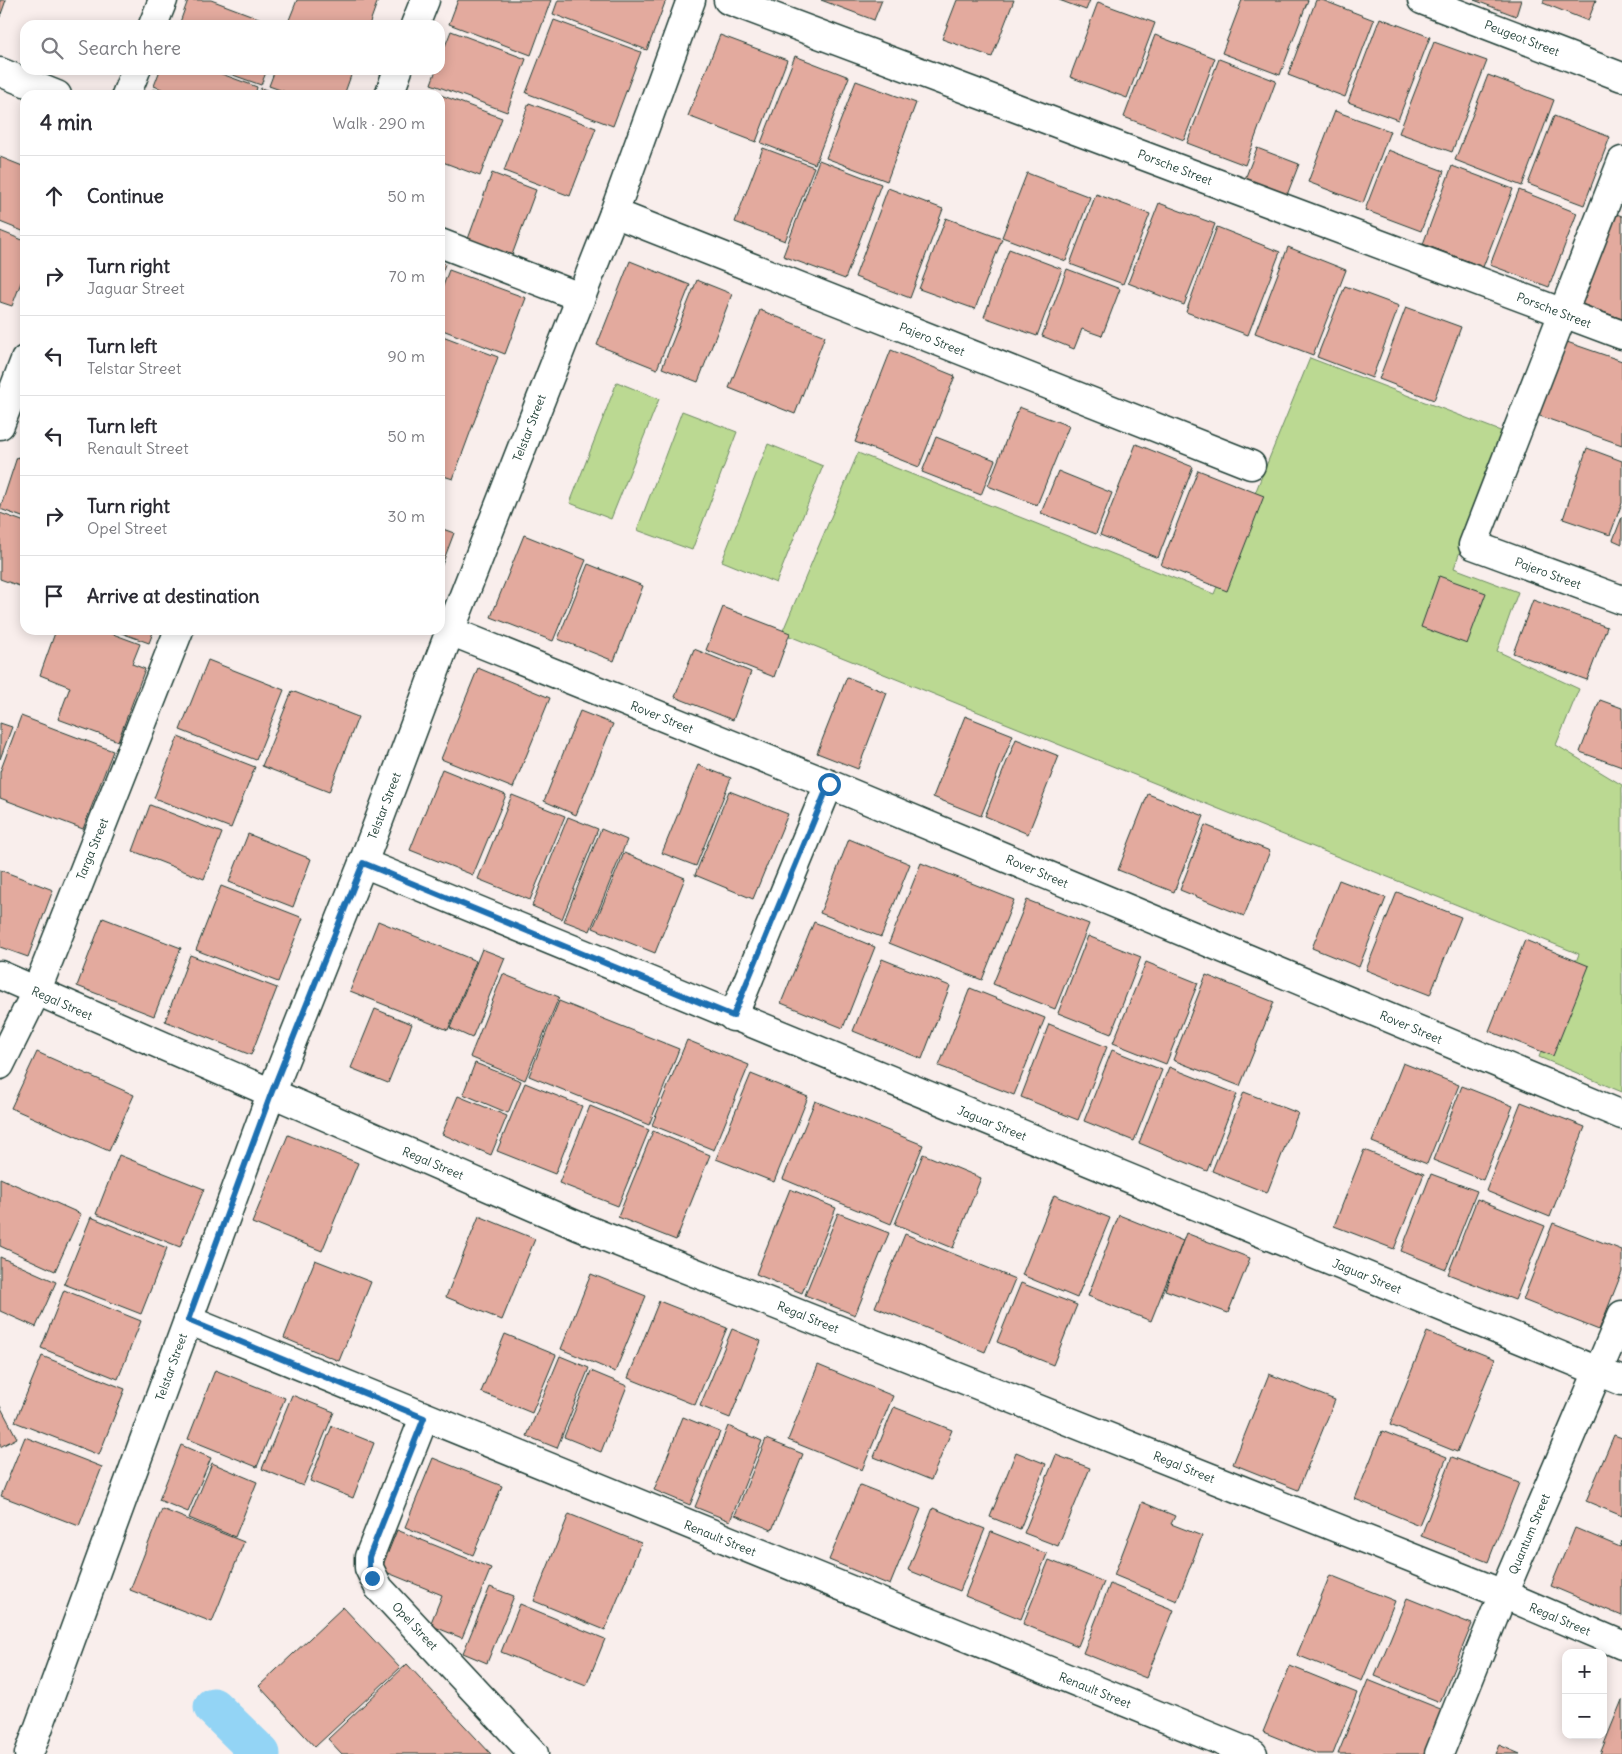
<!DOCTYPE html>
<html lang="en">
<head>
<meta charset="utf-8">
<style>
  body { margin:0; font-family:Delius,sans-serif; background:#f7f7f7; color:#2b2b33 }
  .controls { position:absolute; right:15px; bottom:15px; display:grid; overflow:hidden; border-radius:10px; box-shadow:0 2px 12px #0003 }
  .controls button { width:45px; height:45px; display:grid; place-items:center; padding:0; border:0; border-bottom:1px solid #e1e1e2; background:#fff; color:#2b2b33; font:25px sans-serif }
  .stop { position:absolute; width:15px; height:15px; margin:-11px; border:4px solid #1f6fb2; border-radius:50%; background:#fff }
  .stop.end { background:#1f6fb2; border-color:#fff; box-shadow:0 1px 5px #0008 }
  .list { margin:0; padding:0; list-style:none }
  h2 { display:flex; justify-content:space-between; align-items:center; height:65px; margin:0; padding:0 20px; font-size:21px }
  h2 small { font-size:16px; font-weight:400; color:#7c7c81 }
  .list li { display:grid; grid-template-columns:32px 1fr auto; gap:15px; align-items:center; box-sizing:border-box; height:80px; padding:0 20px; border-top:1px solid #e1e1e2 }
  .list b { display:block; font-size:19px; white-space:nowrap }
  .list p { margin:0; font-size:16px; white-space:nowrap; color:#7c7c81 }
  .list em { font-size:16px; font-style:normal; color:#7c7c81 }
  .icon { flex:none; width:28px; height:28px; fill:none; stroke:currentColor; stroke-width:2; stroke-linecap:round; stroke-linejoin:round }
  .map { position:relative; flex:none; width:1622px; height:1754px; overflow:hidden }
  .search { position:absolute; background:#fff; box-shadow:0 2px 12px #0003; left:20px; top:20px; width:425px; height:55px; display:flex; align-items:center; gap:12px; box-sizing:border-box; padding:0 18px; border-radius:15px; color:#7c7c81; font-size:19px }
  .panel { position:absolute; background:#fff; box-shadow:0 2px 12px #0003; left:20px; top:90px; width:425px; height:545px; border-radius:15px }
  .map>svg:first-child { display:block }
</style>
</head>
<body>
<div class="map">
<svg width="1622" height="1754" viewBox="0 0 1622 1754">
  <rect width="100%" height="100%" fill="#f9eeec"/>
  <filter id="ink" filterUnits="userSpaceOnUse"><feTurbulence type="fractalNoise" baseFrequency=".02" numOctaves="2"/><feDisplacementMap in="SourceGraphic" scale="10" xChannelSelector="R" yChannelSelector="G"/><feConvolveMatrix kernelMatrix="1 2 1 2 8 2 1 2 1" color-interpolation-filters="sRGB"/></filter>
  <g filter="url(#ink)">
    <!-- green -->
    <g fill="#bbd992" stroke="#6d8b63">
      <path d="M1310,358L1503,432L1454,568L1518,592L1497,651L1579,689L1556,745L1622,785V1092L1539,1057L1579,954L782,633L858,453L1214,594Z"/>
      <path d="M617,382L659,399L611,519L570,503Z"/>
      <path d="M682,411L737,432L692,550L637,530Z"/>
      <path d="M768,444L823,466L776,583L722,561Z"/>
    </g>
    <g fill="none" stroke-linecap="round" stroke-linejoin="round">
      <!-- canal -->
      <path stroke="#93d4f5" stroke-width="39" d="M213,1707L261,1754"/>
    </g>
    <!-- building -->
    <g fill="#e3aa9e" stroke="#1f3d34">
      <path d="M0,0H6L0,17Z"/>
      <path d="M188,0H211L277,25H179Z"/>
      <path d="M297,0H378L369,25H287Z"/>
      <path d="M458,0H551L531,55L449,24Z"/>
      <path d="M558,0H666L647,50L553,14Z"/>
      <path d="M821,0H882L874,20Z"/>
      <path d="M957,0H1014L992,57L942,39Z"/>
      <path d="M1059,0H1090L1086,10Z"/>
      <path d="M1242,0H1308L1280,75L1222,53Z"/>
      <path d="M1316,0H1322L1374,20L1345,97L1288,75Z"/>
      <path d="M1474,0H1521L1516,16Z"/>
      <path d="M1544,0H1596L1588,21L1543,3Z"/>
      <path d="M1098,2L1155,23L1127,98L1070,77Z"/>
      <path d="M1380,18L1430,37L1398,120L1348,102Z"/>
      <path d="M554,20L641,52L613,126L526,93Z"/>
      <path d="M451,31L526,59L507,112L431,84L436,70H440V59Z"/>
      <path d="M720,35L787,60L756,142L688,116Z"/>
      <path d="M1155,35L1215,58L1184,140L1124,117Z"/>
      <path d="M1434,42L1487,61L1452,152L1399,133Z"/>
      <path d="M795,56L849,77L815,164L761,143Z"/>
      <path d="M1219,59L1276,81L1245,165L1187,143Z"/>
      <path d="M160,70H211L257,87L255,95H177L154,86Z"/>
      <path d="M219,70H267L261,85Z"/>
      <path d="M275,70H353L344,95H294L269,86Z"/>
      <path d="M1488,75L1554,100L1522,186L1455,160Z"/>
      <path d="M856,81L916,103L887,181L826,158Z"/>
      <path d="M261,88L280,95H258Z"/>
      <path d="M153,89L170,95H151Z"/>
      <path d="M430,91L502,118L480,176L440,161V95H428Z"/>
      <path d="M529,103L596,128L570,196L504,171Z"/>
      <path d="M1335,111L1390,131L1363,203L1308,182Z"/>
      <path d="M1554,116L1610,137L1584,205L1528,184Z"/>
      <path d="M763,148L814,167L785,241L735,222Z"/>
      <path d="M1257,148L1299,164L1287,195L1245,179Z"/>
      <path d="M1388,150L1444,171L1421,231L1365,210Z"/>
      <path d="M0,157L25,167V232L0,222Z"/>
      <path d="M819,160L881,184L845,279L783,256Z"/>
      <path d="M1452,166L1513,189L1483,267L1423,244Z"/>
      <path d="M492,173L536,190L512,255L468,239Z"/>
      <path d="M1027,173L1090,197L1066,261L1002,237Z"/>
      <path d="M888,188L943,209L910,298L855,277Z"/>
      <path d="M1519,190L1577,213L1549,287L1490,265Z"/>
      <path d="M1096,194L1150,214L1123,284L1070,264Z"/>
      <path d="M1159,203L1215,224L1184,305L1128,283Z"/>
      <path d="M1605,210L1622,216V319L1571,300Z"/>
      <path d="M946,218L1002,239L975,309L919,289Z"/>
      <path d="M1217,227L1280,252L1248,335L1186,312Z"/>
      <path d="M0,231L25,241V272L12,306L0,302Z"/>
      <path d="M1288,247L1346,270L1313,355L1255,333Z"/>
      <path d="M1009,249L1062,269L1037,336L984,317Z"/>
      <path d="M630,261L690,285L657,369L597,345Z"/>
      <path d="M440,262L445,264L440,278Z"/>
      <path d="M1067,269L1120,289L1102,336L1082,329L1074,349L1042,336Z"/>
      <path d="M449,270L526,298L505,354L440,329V294Z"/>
      <path d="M697,280L732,294L698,382L662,368Z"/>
      <path d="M1345,286L1399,306L1372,378L1317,357Z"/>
      <path d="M1406,307L1461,327L1434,400L1379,379Z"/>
      <path d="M760,310L825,336L795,414L729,388Z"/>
      <path d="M440,335L498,357L453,479L440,475Z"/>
      <path d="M1564,341L1622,361V445L1537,415Z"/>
      <path d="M891,350L955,376L919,467L855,442Z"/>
      <path d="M1019,407L1069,426L1037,505L988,486Z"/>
      <path d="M936,437L995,460L981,495L922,472Z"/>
      <path d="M1136,444L1193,467L1158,558L1100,535Z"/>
      <path d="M1587,448L1622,461V503L1610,535L1563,519Z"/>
      <path d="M17,457L25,460V518L0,509Z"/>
      <path d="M1198,470L1264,496L1227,591L1161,565Z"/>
      <path d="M1058,471L1112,493L1096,534L1041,513Z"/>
      <path d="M0,513L25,522V588L0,579Z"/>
      <path d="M1622,517V544L1613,540Z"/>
      <path d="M440,528L454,533L440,570Z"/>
      <path d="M524,535L586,560L553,641L491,617Z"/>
      <path d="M588,564L643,586L614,661L558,639Z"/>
      <path d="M1439,576L1486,593L1467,644L1421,627Z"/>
      <path d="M1533,600L1607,627L1587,680L1513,653Z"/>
      <path d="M723,607L790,633L774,677L706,650Z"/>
      <path d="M56,630H102L140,644L132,664L145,669L118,741L58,719L70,687L40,675Z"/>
      <path d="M113,630H154L149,643Z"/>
      <path d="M694,649L751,672L733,720L675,697Z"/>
      <path d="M208,660L284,690L256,760L180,730Z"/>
      <path d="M478,668L550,698L513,788L441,759Z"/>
      <path d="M847,677L887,693L858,769L817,753Z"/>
      <path d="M292,691L358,717L329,792L262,766Z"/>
      <path d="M1600,700L1622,708V767L1580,752Z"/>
      <path d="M580,711L613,724L576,815L544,801Z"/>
      <path d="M21,716L113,751L83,829L0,798V772Z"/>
      <path d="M965,716L1013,735L981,816L933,797Z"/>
      <path d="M0,723L12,727L0,759Z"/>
      <path d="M178,737L255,767L231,828L154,798Z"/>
      <path d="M1016,739L1059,756L1028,834L985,816Z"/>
      <path d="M698,765L731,778L696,866L662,853Z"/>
      <path d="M442,769L506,795L473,875L410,850Z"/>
      <path d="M729,791L788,814L753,899L695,875Z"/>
      <path d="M1148,794L1204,816L1174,892L1118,870Z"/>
      <path d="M512,795L565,816L530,900L478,879Z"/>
      <path d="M150,805L222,833L204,879L133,851Z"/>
      <path d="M568,817L598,829L562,919L532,906Z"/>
      <path d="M1205,825L1270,851L1244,916L1180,890Z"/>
      <path d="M601,829L627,840L590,931L564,921Z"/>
      <path d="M248,834L311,859L293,907L229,882Z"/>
      <path d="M849,839L910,864L881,937L820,913Z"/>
      <path d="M624,853L685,878L655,953L593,928Z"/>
      <path d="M921,863L1014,900L982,980L889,943Z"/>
      <path d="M0,870L53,890L28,957L0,947Z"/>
      <path d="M1339,880L1386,898L1359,967L1312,948Z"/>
      <path d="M221,886L303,918L278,982L196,950Z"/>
      <path d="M1397,892L1461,917L1430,995L1366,970Z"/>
      <path d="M1027,900L1089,924L1055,1009L993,984Z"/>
      <path d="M103,918L181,948L154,1016L77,986Z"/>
      <path d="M378,921L476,961L448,1030L350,991Z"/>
      <path d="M814,922L875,947L843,1028L781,1003Z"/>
      <path d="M1088,936L1141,957L1111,1034L1058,1013Z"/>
      <path d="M1525,940L1589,966L1553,1056L1489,1031Z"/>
      <path d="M482,949L505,958L472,1038L450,1028Z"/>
      <path d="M190,955L277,988L251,1055L165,1021Z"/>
      <path d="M882,959L950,986L922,1059L853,1031Z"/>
      <path d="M1146,962L1198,983L1166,1064L1113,1043Z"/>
      <path d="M503,974L559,997L525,1080L470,1057Z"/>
      <path d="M1206,975L1274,1002L1240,1086L1173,1060Z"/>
      <path d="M970,988L1045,1018L1014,1095L939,1066Z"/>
      <path d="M559,1001L679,1049L649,1125L529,1076Z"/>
      <path d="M375,1009L412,1024L388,1083L351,1068Z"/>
      <path d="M1049,1024L1107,1047L1078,1120L1021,1097Z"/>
      <path d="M687,1040L749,1065L714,1150L652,1125Z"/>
      <path d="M1112,1050L1162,1070L1134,1141L1084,1121Z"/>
      <path d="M37,1052L134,1095L109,1151L11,1108Z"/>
      <path d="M475,1063L521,1081L508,1113L463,1094Z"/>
      <path d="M1403,1063L1459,1085L1427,1164L1372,1142Z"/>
      <path d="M1169,1067L1237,1094L1207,1171L1139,1143Z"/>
      <path d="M751,1074L808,1097L774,1182L716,1159Z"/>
      <path d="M525,1083L582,1106L555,1174L497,1151Z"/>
      <path d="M1462,1086L1513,1106L1483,1180L1433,1160Z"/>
      <path d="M1244,1092L1298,1113L1267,1193L1212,1171Z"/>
      <path d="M458,1096L507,1116L491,1155L442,1134Z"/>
      <path d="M815,1101L923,1145L891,1224L783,1179Z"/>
      <path d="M1521,1102L1585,1127L1550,1217L1486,1191Z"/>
      <path d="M590,1106L649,1130L618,1206L559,1183Z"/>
      <path d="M653,1131L710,1155L676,1240L618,1217Z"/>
      <path d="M288,1135L358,1163L322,1251L252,1223Z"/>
      <path d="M1364,1150L1424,1174L1394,1249L1334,1226Z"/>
      <path d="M923,1154L981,1178L953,1248L895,1224Z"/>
      <path d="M119,1155L204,1189L180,1247L96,1214Z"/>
      <path d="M1431,1174L1477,1191L1446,1269L1401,1251Z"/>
      <path d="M0,1178L81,1214L55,1271L0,1246Z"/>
      <path d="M790,1189L836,1208L802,1293L756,1274Z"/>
      <path d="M1054,1195L1110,1218L1077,1298L1022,1275Z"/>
      <path d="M1477,1199L1545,1226L1515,1300L1448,1274Z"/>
      <path d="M838,1213L889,1233L855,1315L805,1295Z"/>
      <path d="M1119,1215L1183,1241L1151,1321L1088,1296Z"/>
      <path d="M479,1216L535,1239L502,1320L446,1297Z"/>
      <path d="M91,1217L167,1248L141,1314L64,1284Z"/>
      <path d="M1553,1223L1622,1250V1272L1599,1330L1523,1300Z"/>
      <path d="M1186,1233L1250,1258L1228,1313L1165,1290Z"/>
      <path d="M905,1234L1015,1279L985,1352L875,1307Z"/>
      <path d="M0,1257L56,1282L36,1327L0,1311Z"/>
      <path d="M315,1260L371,1282L339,1361L284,1338Z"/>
      <path d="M591,1274L646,1296L615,1372L561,1349Z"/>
      <path d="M1021,1283L1077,1305L1053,1365L997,1342Z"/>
      <path d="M64,1290L141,1321L118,1379L41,1348Z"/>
      <path d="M659,1301L727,1328L695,1405L628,1378Z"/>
      <path d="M732,1329L761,1341L730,1418L700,1406Z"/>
      <path d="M1427,1332L1495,1359L1457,1452L1390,1425Z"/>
      <path d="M505,1334L556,1355L532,1413L481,1392Z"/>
      <path d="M42,1356L125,1389L99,1455L15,1422Z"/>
      <path d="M560,1356L589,1368L557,1448L527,1436Z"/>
      <path d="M818,1365L893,1396L862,1470L788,1440Z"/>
      <path d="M215,1370L285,1398L257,1467L188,1439Z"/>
      <path d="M591,1371L627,1386L601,1452L564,1437Z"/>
      <path d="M1269,1374L1335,1400L1298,1490L1233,1464Z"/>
      <path d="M292,1395L334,1412L303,1486L262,1469Z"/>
      <path d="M0,1406L17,1438L0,1447Z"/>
      <path d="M894,1407L952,1430L931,1480L874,1457Z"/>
      <path d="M683,1417L720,1432L690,1505L654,1490Z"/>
      <path d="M332,1426L374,1443L353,1498L310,1481Z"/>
      <path d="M728,1426L762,1441L730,1521L695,1507Z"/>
      <path d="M1382,1431L1447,1457L1419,1525L1355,1499Z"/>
      <path d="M1614,1435L1622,1438V1516L1586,1501Z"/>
      <path d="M25,1437L102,1467L79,1526L1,1496Z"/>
      <path d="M766,1439L803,1454L772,1530L735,1515Z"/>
      <path d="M181,1445L211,1458L188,1512L159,1500Z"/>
      <path d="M1016,1452L1046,1464L1020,1529L990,1517Z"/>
      <path d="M1056,1455L1090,1468L1058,1546L1024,1533Z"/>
      <path d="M1452,1457L1519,1483L1488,1562L1421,1536Z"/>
      <path d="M433,1458L502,1486L473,1555L405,1527Z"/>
      <path d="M212,1463L257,1482L235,1537L189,1518Z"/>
      <path d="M860,1485L921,1509L890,1585L829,1560Z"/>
      <path d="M1142,1502L1175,1516L1171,1524L1202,1536L1177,1601L1114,1575Z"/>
      <path d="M933,1508L985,1529L960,1591L908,1570Z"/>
      <path d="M162,1509L244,1542L212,1622L130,1590Z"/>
      <path d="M569,1514L641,1543L605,1630L534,1601Z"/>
      <path d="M1575,1528L1620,1547L1622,1541V1616L1551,1586Z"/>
      <path d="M397,1530L491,1568L462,1638L430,1625L442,1595L381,1570Z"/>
      <path d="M991,1532L1047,1554L1021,1619L965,1596Z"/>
      <path d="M1049,1560L1104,1582L1078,1646L1023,1624Z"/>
      <path d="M1330,1575L1395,1601L1362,1681L1297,1655Z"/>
      <path d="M1110,1584L1174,1610L1146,1678L1083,1653Z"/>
      <path d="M490,1587L514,1596L487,1663L463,1653Z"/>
      <path d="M1407,1598L1472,1624L1440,1702L1375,1676Z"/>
      <path d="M520,1604L605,1639L586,1686L501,1652Z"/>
      <path d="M343,1607L400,1668L315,1747L259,1686Z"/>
      <path d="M407,1664L491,1754H342L328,1739Z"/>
      <path d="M1290,1666L1357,1693L1333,1754H1317L1263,1732Z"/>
      <path d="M1368,1680L1448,1712L1431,1754H1338Z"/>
      <path d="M1622,1700V1754H1600Z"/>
      <path d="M1499,1745L1520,1754H1495Z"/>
    </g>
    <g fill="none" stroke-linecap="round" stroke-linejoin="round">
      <defs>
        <g id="minor">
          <path d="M728,0L1622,335"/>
          <path d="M1422,0L1622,77"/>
          <path d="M153,25L163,0"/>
          <path d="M415,25L425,0"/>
          <path d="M0,72L57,95"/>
          <path d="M126,95L136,70"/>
          <path d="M389,95L398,70"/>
          <path d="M1622,161L1473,545L1622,600"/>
          <path d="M614,213L1251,465"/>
          <path d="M440,243L580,297"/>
          <path d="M0,425L25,360"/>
          <path d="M450,631L829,784L1622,1115"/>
          <path d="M363,863L1622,1381"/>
          <path d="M0,975L578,1226L1503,1594L1622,1645"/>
          <path d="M733,1017L829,784"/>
          <path d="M0,1065L36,992L179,630"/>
          <path d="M188,1320L1253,1754"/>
          <path d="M424,1418L369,1557V1568L379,1588L534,1754"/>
          <path d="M29,1754L271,1094L363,863L450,631L614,213L691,0"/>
          <path d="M1439,1754L1503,1594L1622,1315"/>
        </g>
      </defs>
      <!-- minor casing -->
      <use href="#minor" stroke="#1f3d34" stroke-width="31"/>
      <!-- minor -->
      <use href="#minor" stroke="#fff" stroke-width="28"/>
    </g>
  </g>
  <g fill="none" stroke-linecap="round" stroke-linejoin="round" filter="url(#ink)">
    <!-- route -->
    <path stroke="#1f6fb2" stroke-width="6" d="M372,1578L369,1568V1557L424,1418L188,1320L271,1094L363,863L733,1016L829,784"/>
  </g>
  <g text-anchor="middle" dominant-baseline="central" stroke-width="4" stroke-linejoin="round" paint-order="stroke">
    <!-- street labels -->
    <g font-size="12" fill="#1f3d34" stroke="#fff">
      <text transform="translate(1522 38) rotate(21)">Peugeot Street</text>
      <text transform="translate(1175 167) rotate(21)">Porsche Street</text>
      <text transform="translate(1554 310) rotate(21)">Porsche Street</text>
      <text transform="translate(932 339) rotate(22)">Pajero Street</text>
      <text transform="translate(529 428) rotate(-69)">Telstar Street</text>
      <text transform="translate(1548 573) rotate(20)">Pajero Street</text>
      <text transform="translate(662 717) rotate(22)">Rover Street</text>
      <text transform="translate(384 806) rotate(-69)">Telstar Street</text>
      <text transform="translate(92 849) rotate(-68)">Targa Street</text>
      <text transform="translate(1037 871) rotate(23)">Rover Street</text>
      <text transform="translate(62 1003) rotate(24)">Regal Street</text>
      <text transform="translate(1411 1027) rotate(23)">Rover Street</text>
      <text transform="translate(992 1123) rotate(22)">Jaguar Street</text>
      <text transform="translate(433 1163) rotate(23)">Regal Street</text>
      <text transform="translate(1367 1276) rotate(22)">Jaguar Street</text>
      <text transform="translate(808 1317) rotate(22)">Regal Street</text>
      <text transform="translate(171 1367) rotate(-70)">Telstar Street</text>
      <text transform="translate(1184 1467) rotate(22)">Regal Street</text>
      <text transform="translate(1529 1534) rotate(-67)">Quantum Street</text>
      <text transform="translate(720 1538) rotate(22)">Renault Street</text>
      <text transform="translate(1560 1619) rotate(23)">Regal Street</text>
      <text transform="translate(415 1626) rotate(47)">Opel Street</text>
      <text transform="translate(1095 1690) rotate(22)">Renault Street</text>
    </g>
  </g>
</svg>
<div class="controls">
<button>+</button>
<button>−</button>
</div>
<div class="stop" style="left:829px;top:784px"></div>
<div class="stop end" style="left:372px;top:1578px"></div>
<div class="search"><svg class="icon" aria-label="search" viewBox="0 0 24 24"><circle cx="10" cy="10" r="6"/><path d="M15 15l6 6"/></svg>Search here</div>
<section class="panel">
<h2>4 min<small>Walk · 290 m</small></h2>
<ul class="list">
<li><svg class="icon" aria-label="ahead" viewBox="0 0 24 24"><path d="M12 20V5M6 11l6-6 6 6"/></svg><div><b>Continue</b></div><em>50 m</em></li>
<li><svg class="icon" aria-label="right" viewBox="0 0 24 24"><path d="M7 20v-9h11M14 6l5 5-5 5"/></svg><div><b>Turn right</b><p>Jaguar Street</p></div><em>70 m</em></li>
<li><svg class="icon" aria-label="left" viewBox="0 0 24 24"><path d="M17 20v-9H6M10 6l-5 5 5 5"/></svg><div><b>Turn left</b><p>Telstar Street</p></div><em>90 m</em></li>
<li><svg class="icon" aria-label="left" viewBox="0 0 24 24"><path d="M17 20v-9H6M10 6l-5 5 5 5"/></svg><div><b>Turn left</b><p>Renault Street</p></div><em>50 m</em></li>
<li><svg class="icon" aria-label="right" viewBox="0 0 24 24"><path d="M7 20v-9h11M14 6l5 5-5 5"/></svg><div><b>Turn right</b><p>Opel Street</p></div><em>30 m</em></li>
<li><svg class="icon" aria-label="arrive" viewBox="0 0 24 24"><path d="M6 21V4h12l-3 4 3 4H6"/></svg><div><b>Arrive at destination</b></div></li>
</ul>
</section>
</div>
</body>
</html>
